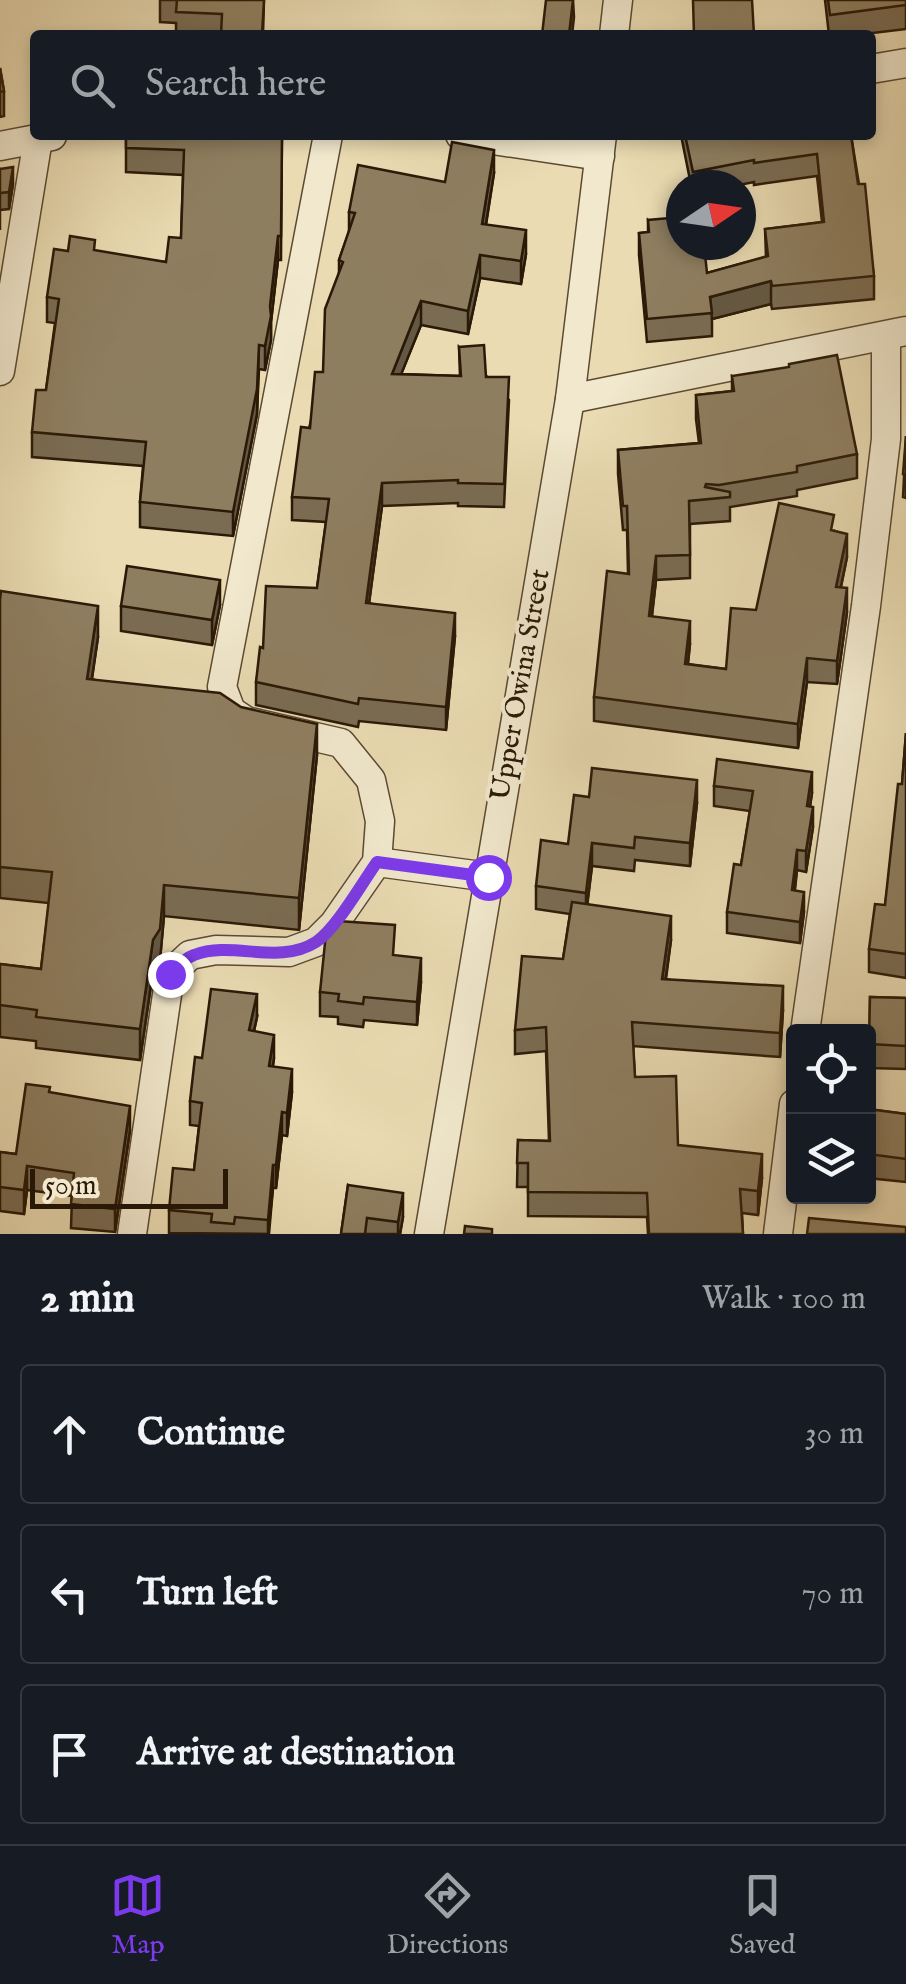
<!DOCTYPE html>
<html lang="en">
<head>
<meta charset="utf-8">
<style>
  body { margin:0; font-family:"IM FELL English",serif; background:#20242c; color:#f1f3f6 }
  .controls { position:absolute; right:30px; bottom:30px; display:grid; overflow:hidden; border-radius:10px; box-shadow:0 5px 15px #0003 }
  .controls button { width:90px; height:90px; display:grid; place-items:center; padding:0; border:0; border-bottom:2px solid #363941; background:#171b24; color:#f1f3f6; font:50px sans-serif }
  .compass { position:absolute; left:666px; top:170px; width:90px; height:90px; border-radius:50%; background:#171b24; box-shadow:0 5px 15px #0003; rotate:77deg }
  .scale { position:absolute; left:30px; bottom:25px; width:198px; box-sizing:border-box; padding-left:10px; border:5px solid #2b1907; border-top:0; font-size:28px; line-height:35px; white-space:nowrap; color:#2b1907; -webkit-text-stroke:8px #f1e8cd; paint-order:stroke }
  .stop { position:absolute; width:30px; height:30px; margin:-22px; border:8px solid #7c3aed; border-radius:50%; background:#fff }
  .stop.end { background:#7c3aed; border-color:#fff; box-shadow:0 2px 10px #0008 }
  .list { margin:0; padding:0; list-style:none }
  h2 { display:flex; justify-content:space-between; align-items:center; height:130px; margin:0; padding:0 40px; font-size:42px }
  h2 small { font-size:32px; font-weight:400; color:#9ea1a6 }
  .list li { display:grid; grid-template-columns:65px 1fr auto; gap:30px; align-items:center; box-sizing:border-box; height:140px; margin:0 20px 20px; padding:0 20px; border:2px solid #363941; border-radius:10px }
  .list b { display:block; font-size:38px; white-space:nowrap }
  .list em { font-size:32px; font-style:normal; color:#9ea1a6 }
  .icon { flex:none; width:55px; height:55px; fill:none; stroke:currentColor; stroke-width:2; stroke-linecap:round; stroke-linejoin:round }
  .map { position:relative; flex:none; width:906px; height:1234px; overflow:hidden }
  .search { position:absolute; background:#171b24; box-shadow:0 5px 15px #0003; left:30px; right:30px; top:30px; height:110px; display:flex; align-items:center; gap:25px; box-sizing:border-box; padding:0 35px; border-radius:10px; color:#9ea1a6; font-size:38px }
  .sheet { height:610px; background:#171b24 }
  nav { display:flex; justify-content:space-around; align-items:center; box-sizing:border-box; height:140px; border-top:2px solid #363941; background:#171b24; font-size:28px; color:#9ea1a6 }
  nav a { display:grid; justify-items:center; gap:5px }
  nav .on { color:#7c3aed }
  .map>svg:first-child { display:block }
</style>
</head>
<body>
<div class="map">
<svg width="906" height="1234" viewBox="0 0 906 1234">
  <rect width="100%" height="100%" fill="#eadbb2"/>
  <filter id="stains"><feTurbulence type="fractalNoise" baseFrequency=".002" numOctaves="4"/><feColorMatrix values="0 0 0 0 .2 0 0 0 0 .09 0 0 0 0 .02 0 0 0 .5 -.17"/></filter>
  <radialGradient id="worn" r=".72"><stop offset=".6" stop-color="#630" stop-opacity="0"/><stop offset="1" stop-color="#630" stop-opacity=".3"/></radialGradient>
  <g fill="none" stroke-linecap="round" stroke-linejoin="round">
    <defs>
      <g id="street">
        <path d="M614,35L618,0"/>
        <path d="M871,69L906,63"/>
        <path d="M460,135L600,156"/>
        <path d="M0,146L52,136"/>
        <path d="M0,371L38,139"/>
        <path d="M570,399L906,331"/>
        <path d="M377,862L489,877"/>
        <path d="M805,1032L866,606L886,439V337"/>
        <path d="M132,1234L170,974L190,955L216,950L289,952L316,942L334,924L377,862L380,821L371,780L341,743L246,721L231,711L222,687L328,135"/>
        <path d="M429,1234L570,399L602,135"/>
        <path d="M778,1234L794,1104"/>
      </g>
    </defs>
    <!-- street casing -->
    <use href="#street" stroke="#5b4a32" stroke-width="31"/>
    <!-- street -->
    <use href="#street" stroke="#f1e8cd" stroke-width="28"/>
  </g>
  <!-- wall -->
  <g fill="#7a6c53" stroke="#2b1907" stroke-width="2.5">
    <path d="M160,0H264L263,35H176V23L160,22Z"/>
    <path d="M825,0H906V29L856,35H829Z"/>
    <path d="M0,68L4,91V116L0,117Z"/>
    <path d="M126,135H282L281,260H278L271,322V340L265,370L259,369L257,414L233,536L140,527V502L143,466L32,457V432L46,390L55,323L47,322V297L68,251L166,262L181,238L183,175L126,172Z"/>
    <path d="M681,135H851L874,276V299L772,309L771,304L712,319V336L647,342L639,255V233L648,232V220L707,273L766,257L765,229L822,222L817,176L754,185V182L739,185H691Z"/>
    <path d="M0,169L13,184L9,209L0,210V230Z"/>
    <path d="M494,173L486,225L526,254L521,284L480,278L468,334L421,325L401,374L460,376L459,347L509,400L504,507L458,506V503L382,506L369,603L455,636L446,730L359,721L358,727L256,705V682L263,648L317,588L326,522L292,520V497L323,372L339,273V260L349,232V212L445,182Z"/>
    <path d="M732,376L857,454V478L797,490V496L730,507V521L690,524V578L656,580L652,616L690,644L688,664L726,669L756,610L834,531L847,557L841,587L847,612L837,684L807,682L798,748L594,721V697L628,574L627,530H623L618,474V450L699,443L696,419V395L732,391Z"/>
    <path d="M906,436V498L903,497Z"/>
    <path d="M0,600L98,637L92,679L317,755L299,930L164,916L160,960L153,971L140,1060L36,1048V1041L0,1037V964L41,969L49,903L0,898Z"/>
    <path d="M220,605L212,645L121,631V606Z"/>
    <path d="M906,733V978L869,972V949L885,905L902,784Z"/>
    <path d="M714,786L812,793L810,806L813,827L806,872L797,870L795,890L804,912L800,943L727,933V912L741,865L750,811L714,806Z"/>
    <path d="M589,797L697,803L690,866L635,860L634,871L592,866L587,904L671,940L666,979L783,1010L780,1057L633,1046L635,1077L678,1145L762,1178L758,1215L742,1213L743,1234H648L647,1217L528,1216V1187H517L518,1140L549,1141L546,1051L515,1054V1030L563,959L570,914L536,909V886L568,844Z"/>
    <path d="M394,956L421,982L417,1025L364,1020L363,1027L338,1024V1017L320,1016V992Z"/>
    <path d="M870,997L906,998V1069L869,1068Z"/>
    <path d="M257,1017L254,1031L274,1058L273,1066L292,1092L287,1136L282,1135L276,1188H273L269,1234L169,1233V1210L194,1170L199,1126L190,1125V1101L202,1058Z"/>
    <path d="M50,1093L130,1130L115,1232L71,1228L72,1196L27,1190L24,1214L0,1211V1152L16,1154Z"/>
    <path d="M868,1109L906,1114V1182L868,1178Z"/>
    <path d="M348,1185L403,1217L400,1234H341Z"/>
  </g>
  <!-- shaded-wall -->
  <g fill="#635843" stroke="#2b1907" stroke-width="2.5">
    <path d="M573,0L574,17L572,35H569Z"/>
    <path d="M494,150V173L482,248V224Z"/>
    <path d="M13,167V184L9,209V192Z"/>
    <path d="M526,230V254L521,284V261Z"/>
    <path d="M278,236V260L271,322V340L265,370V346Z"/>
    <path d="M480,255V278L468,334V311Z"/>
    <path d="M771,281V304L712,319L710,297Z"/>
    <path d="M421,301V325L392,397V374Z"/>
    <path d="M259,345L257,414L233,536V512Z"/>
    <path d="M382,483V506L366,626V603Z"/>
    <path d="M847,534V557L836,610V587Z"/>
    <path d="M656,556V580L649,639V616Z"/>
    <path d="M220,580V605L212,645V620Z"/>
    <path d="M847,588V612L837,684V661Z"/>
    <path d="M98,606V637L87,710V679Z"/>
    <path d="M455,613V636L446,730V707Z"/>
    <path d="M690,621V644L685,688V664Z"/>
    <path d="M807,658V682L798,748V724Z"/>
    <path d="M317,724V755L299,930V898Z"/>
    <path d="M812,772V793L807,826V806Z"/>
    <path d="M697,780V803L690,866V843Z"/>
    <path d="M813,807V827L806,872V851Z"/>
    <path d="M592,843V866L586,916V893Z"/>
    <path d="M797,850V870L792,910V890Z"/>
    <path d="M164,885V916L160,960L153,971L140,1060V1029L153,940Z"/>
    <path d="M804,892V912L800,943V922Z"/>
    <path d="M671,916V940L662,1003V979Z"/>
    <path d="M421,958V982L417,1025V1002Z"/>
    <path d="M783,986V1010L780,1057V1033Z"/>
    <path d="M257,994V1017L249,1053V1030Z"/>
    <path d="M274,1035V1058L269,1089V1066Z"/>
    <path d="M292,1069V1092L287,1136V1113Z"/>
    <path d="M130,1106V1130L115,1232V1209Z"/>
    <path d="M282,1112V1135L276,1188V1165Z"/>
    <path d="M762,1154V1178L758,1215V1191Z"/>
    <path d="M273,1165V1188L268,1234V1220Z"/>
    <path d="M27,1166V1190L24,1214V1190Z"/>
    <path d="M403,1193V1217L400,1234H398V1222Z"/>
  </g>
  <!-- building -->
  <g fill="#8e7e60" stroke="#2b1907" stroke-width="2.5">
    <path d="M177,0H264L262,35H221L222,14L176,12Z"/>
    <path d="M546,0H573L569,35H542Z"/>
    <path d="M693,0H752L754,35H694Z"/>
    <path d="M828,0H906V5L830,15Z"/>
    <path d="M0,68L4,91L0,92Z"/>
    <path d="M126,135H282L281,236H278L270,306L271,316L265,346L259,345L257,389L233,512L140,502L146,442L32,432L36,390H46L59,299L47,297L54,249L68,251L70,236L95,240L94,250L166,262L169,237L181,238L184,150L126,148Z"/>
    <path d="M685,135H851L858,184H865L874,276L772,286L771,281L710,297L712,313L647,319L639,233L649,232L648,220L681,217V245H704L707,273L768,256L765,229L824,222L817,154L754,163V160L693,172Z"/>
    <path d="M452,142L494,150L482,224L526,230L521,261L480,255L468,311L421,301L392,374L461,376L459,347L484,345L486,377H509L504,484L458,483V480L382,483L366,603L455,613L446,707L359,698L358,704L256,682L260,647L263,648L266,586L317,588L329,499L292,497L301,427L310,428L315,372H323L325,309L343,262L339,260L355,213L349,212L358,165L445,182Z"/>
    <path d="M13,167L9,192L0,193V169Z"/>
    <path d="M837,355L857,454L797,466V472L719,485L706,484L705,487L730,492V497L689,501L690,555L656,556L649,616L690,621L685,664L726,669L731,608L756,610L779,503L834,515L831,530L847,534L836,587L847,588L837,661L807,658L798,724L594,697L607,571L629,574L627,506H623L618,450L701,443L696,395L734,391L732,376L789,367V364Z"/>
    <path d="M906,436V474H903Z"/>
    <path d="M127,566L220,580L212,620L121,606Z"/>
    <path d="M1,591L98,606L87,679L220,693L241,707L317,724L299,898L164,885L160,929L153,940L140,1029L36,1017L37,1010L0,1005V964L41,969L52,872L0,867V600Z"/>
    <path d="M906,733V954L869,949L875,904L885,905L898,784H902Z"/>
    <path d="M717,759L812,772L807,806L813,807L806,851L797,850L792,890L804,892L800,922L727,912L734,864L741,865L753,791L714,786Z"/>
    <path d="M592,768L697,780L690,843L635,837L634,848L592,843L586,893L536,886L541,840L568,844L574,795L589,797Z"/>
    <path d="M572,902L671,916L662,979L783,986L780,1033L632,1022L635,1077L676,1076L678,1145L762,1154L758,1191L740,1189L743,1234H649L647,1193L528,1192V1163H517L518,1140L550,1141L546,1027L515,1030L522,956L563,959Z"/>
    <path d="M338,921L395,925L393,955L421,958L417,1002L364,997L363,1004L338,1001L339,994L320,992L326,933Z"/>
    <path d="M211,989L257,994L249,1030L274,1035L269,1066L292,1069L287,1113L282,1112L276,1165H273L268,1220L235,1217L234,1224L211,1222L212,1214L169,1210L173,1168L194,1170L202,1103L190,1101L195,1057L202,1058Z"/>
    <path d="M870,997L906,998V1046L869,1044Z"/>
    <path d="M26,1084L50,1087L49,1092L130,1106L115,1209L71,1204L74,1173L27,1166L24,1190L0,1187V1152L16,1154Z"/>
    <path d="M868,1109L906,1114V1159L868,1154Z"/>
    <path d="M348,1185L403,1193L398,1222L367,1218L365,1234H341Z"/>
    <path d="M809,1218L906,1227V1234H807Z"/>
    <path d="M465,1226L492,1229V1234H464Z"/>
  </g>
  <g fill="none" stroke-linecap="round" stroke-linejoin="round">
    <!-- route -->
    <path stroke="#7c3aed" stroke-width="12" d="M170,974C177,967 185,958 194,955C233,940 278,966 316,942C336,929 362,883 377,862L488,877"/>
  </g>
  <g text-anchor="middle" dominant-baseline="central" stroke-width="8" stroke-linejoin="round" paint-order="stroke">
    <!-- street labels -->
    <g font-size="28" fill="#2b1907" stroke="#f1e8cd">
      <text transform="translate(521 685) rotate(-80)">Upper Owina Street</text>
    </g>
  </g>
  <rect width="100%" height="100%" filter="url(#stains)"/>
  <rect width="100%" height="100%" fill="url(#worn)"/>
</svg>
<div class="controls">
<button><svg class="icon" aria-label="locate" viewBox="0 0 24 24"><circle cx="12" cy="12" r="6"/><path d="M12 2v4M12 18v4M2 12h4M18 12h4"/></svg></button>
<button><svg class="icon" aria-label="layers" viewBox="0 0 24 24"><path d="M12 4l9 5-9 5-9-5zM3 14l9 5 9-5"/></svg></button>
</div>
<svg class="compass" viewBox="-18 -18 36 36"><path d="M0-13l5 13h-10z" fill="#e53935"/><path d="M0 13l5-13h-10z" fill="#9ea1a6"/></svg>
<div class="scale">50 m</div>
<div class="stop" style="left:488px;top:877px"></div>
<div class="stop end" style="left:170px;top:974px"></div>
<div class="search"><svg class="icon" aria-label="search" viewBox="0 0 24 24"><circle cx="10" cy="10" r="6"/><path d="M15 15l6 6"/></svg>Search here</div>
</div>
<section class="sheet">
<h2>2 min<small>Walk · 100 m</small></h2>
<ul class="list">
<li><svg class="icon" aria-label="ahead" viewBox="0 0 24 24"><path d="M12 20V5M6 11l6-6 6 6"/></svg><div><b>Continue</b></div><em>30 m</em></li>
<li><svg class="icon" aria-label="left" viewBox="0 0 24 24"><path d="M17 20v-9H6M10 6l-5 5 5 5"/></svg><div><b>Turn left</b></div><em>70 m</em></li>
<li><svg class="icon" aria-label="arrive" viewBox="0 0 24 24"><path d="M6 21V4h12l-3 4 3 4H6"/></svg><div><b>Arrive at destination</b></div></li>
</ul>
</section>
<nav>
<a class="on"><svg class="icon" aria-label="map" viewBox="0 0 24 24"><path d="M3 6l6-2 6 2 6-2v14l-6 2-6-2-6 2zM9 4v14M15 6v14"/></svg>Map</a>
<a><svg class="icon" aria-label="directions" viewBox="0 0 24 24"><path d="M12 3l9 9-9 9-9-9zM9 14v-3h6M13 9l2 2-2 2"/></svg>Directions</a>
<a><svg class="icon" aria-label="saved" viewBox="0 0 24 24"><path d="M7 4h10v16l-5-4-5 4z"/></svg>Saved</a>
</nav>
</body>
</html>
